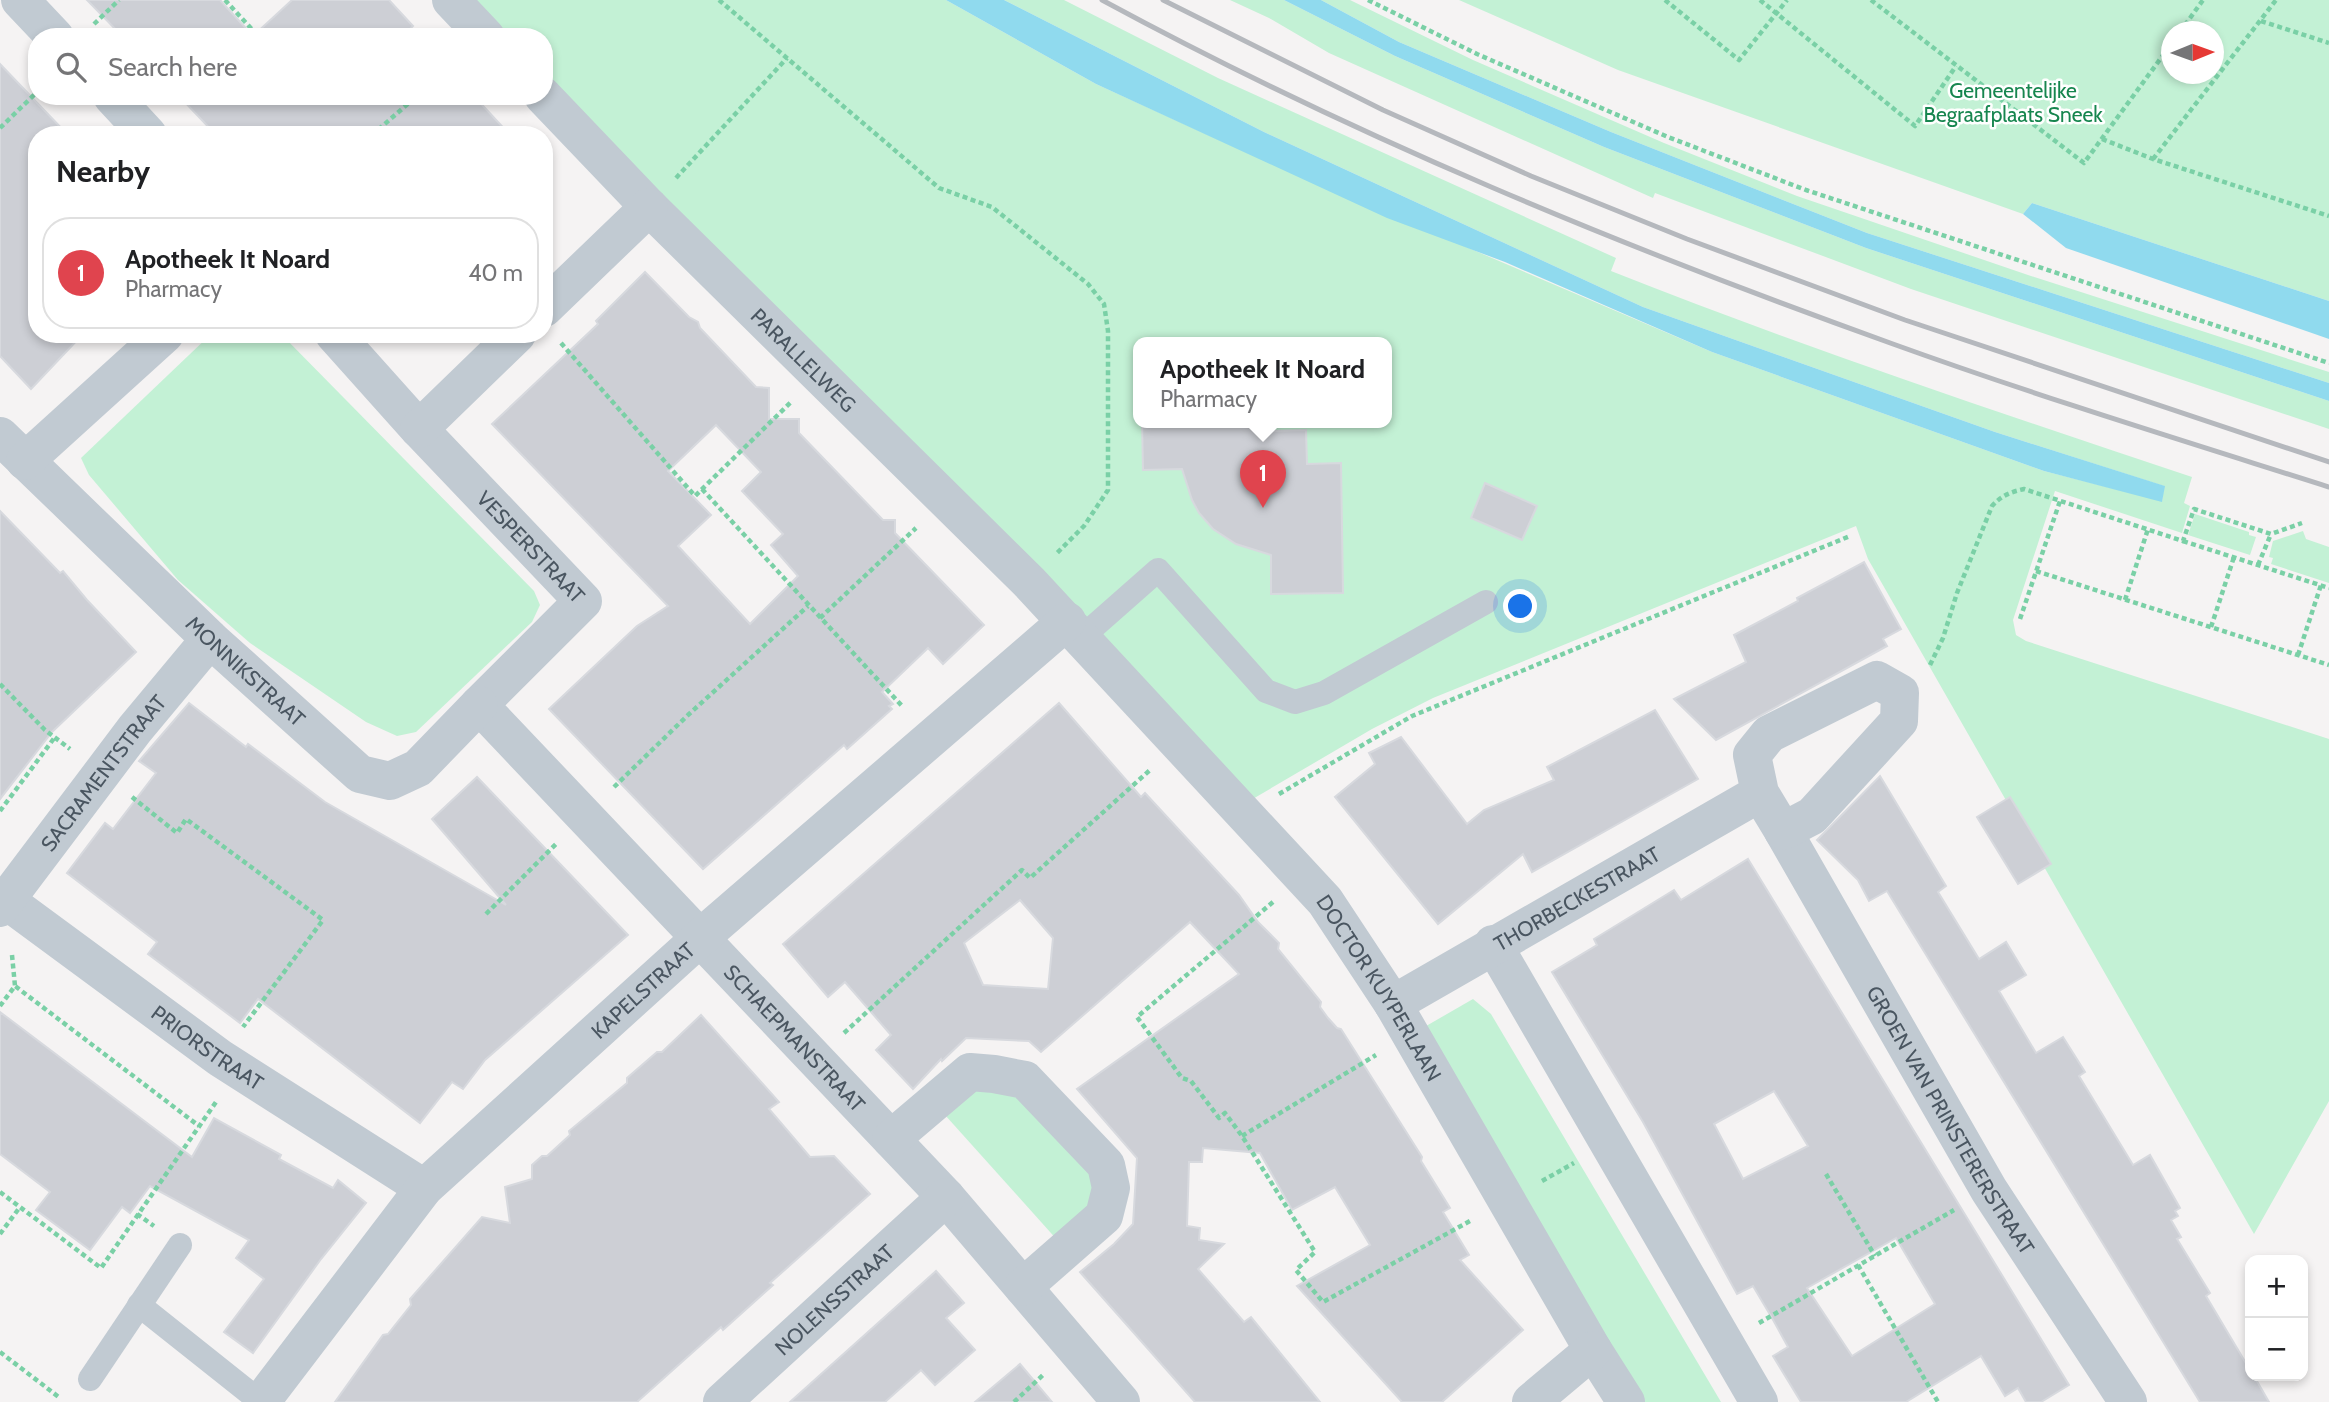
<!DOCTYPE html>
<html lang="en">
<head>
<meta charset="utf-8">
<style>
  body { margin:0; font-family:Cabin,sans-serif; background:#f6f6f6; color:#202124 }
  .controls { position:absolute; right:21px; bottom:21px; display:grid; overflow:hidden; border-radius:14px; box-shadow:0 4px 10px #0003 }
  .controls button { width:63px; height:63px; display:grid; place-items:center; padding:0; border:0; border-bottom:2px solid #e0e0e0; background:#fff; color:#202124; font:35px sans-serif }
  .compass { position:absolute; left:2161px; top:21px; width:63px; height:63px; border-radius:50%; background:#fff; box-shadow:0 4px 10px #0003; rotate:89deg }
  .you { position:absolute; left:1521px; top:607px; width:24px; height:24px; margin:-18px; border:5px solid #fff; border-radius:50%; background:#1a73e8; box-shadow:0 0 0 10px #1a73e833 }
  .badge { display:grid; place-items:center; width:46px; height:46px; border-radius:50%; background:#0b8043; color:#fff; font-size:23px; font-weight:700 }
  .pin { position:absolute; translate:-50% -58px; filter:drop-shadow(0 2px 4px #0008) }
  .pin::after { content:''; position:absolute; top:37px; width:24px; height:21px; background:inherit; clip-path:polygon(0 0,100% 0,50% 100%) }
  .popup { position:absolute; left:1133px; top:337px; width:259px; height:91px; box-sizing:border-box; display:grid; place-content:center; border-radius:14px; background:#fff; filter:drop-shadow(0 2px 5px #0005); font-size:23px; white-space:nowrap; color:#757577 }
  .popup b { font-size:26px; color:#202124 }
  .popup::after { content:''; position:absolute; left:50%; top:100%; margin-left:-14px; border:14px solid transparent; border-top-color:#fff }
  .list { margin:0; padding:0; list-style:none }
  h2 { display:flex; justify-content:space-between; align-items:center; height:91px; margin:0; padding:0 28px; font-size:30px }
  h2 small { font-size:23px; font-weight:400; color:#757577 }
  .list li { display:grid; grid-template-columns:46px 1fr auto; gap:21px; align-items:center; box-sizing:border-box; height:112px; margin:0 14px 14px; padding:0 14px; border:2px solid #e0e0e0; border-radius:28px }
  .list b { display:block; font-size:26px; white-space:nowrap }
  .list p { margin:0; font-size:23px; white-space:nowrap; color:#757577 }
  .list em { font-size:23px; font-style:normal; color:#757577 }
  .icon { flex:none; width:38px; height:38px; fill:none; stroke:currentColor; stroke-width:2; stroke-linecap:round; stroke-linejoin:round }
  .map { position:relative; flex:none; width:2329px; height:1402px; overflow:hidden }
  .search { position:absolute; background:#fff; box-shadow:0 4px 10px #0003; left:28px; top:28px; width:525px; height:77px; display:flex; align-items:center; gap:18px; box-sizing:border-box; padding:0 24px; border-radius:28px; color:#757577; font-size:26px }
  .panel { position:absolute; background:#fff; box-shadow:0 4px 10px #0003; left:28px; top:126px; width:525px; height:217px; border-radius:28px }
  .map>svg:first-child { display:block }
</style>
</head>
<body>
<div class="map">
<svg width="2329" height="1402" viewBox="0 0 2329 1402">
  <rect width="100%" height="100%" fill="#f5f3f3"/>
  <!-- green -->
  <g fill="#c3f1d5" fill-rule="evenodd">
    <path d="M461,0H946L1096,84L1272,164L1712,352L2044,471L2162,501L2164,486L1995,432L1643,307L1264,132L1004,0H1064L1218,78L1616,258L1611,271C1803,347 1997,412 2192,477L2184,503L2190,506L2182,533L2055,491L2013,620L2016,635L2026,641L2329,739V1101L2254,1234L1868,559L1856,526L1433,698L1372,729L1251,800L544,88V37H496ZM1139,342H1387V422H1139Z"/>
    <path d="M1230,0H1284L1395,56L1604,147L1866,248L2329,401V429L1911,289L1655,193L1653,198L1329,53L1269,18Z"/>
    <path d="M1321,0H1350L1473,60L1664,143L1797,196L2028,275L2329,372V383L1867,233L1611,132L1399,42Z"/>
    <path d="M1459,0H2329V301L2032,203L2023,214L1618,70ZM2172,32H2214V74H2172Z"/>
    <path d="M211,334H281L534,591L540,605L532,622L416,732L397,736L366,722L250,643L178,580L89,475L81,458Z"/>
    <path d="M2195,514L2249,532V535L2256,537L2250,555L2188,535Z"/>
    <path d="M2303,531L2306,539L2329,547V583L2271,564L2273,558L2269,557L2273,541Z"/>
    <path d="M1473,999L1491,1014L1721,1402H1633L1414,1033Z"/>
    <path d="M983,1082L1023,1090L1096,1171L1095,1205L1059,1242L945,1115Z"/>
  </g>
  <!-- water -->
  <g fill="#90daee">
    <path d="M946,0H1004L1264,132L1643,307L1995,432L2165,486L2162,502L2044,471L1712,352L1505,262L1387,218L1096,84Z"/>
    <path d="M1284,0H1321L1399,42L1611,132L1867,233L2329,383V401L1866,248L1604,147L1395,56Z"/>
    <path d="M2032,203L2329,301V339L2066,248L2023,214Z"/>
  </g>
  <!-- building -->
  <g fill="#cdcfd5" stroke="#d7d9de" stroke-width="2" fill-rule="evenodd">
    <path d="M87,0H220L253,36L292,0H389L413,26L411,28L419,37H123Z"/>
    <path d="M0,64L68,135H37V334H83L31,389L0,356Z"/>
    <path d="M179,96H474L510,135H216Z"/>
    <path d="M645,272L689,317L698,322L700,328L756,387L769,388V419H799V433L883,520H895V533L984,625L943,664L928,648L882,692L893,704L889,706L892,709L847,749L844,745L703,869L549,709L637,626L668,606L492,424L598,324L596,321ZM716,425L761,472L742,491L783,534L771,545L798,576L750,624L678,546L711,515L668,471Z"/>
    <path d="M1142,422H1272V431L1306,430L1307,464L1341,463L1343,593L1271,594V555L1236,544L1213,529L1199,513L1192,500L1182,469L1143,470Z"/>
    <path d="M1485,483L1537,506L1522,540L1471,518Z"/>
    <path d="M0,511L60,573L63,571L87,600L136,652L52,732L0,799Z"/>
    <path d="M1864,562L1901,629L1883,639L1887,646L1716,740L1674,699L1746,662L1734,635L1798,601L1797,598Z"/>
    <path d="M189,703L246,747L248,744L325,802L506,905L432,819L477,777L628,935L485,1060L463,1089L452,1082L420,1123L258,999L240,1023L148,954L157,942L67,873L105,823L113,829L156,773L139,761Z"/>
    <path d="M1059,703L1141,797L1145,793L1239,895L1258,922L1279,943L1278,949L1321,1002L1320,1007L1328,1018L1337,1028L1341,1029L1422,1157L1421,1161L1450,1208L1443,1212L1469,1255L1460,1260L1523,1330L1442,1402H1402L1297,1286L1370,1245L1335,1187L1292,1210L1260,1153L1203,1148L1202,1162H1189L1187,1226L1200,1228L1199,1240L1224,1244L1198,1269L1244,1322L1251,1317L1320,1402H1195L1080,1272L1114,1244L1133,1224L1137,1158L1077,1089L1239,974L1190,922L1041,1052L1029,1041L966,1038L942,1061L941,1059L913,1089L876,1050L891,1035L845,982L828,997L783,944ZM1020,900L1053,938L1048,989L983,985L964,943Z"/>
    <path d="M1655,710L1698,779L1532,872L1523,854L1438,924L1335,797L1375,764L1369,753L1401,737L1467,824L1484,810L1554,780L1547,767Z"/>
    <path d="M1880,776L1946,886L1938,892L1979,959L2006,942L2026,975L1999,991L2036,1053L2063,1037L2085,1072L2079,1076L2133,1165L2150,1155L2180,1208L2175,1211L2178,1216L2171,1220L2181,1237L2177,1239L2210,1293L2206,1296L2250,1370V1376H2254L2269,1402H2200L1887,891L1869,901L1858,880L1817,840Z"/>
    <path d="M2010,797L2051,864L2018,884L1977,817Z"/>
    <path d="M1748,859L2069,1385L2041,1402H2026L2018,1388L2005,1396L1981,1356L1906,1402H1801L1773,1356L1788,1347L1772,1318L1753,1286L1737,1294L1643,1122L1552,972L1597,945L1594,939L1674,890L1681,900ZM1774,1091L1808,1146L1743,1179L1714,1124ZM1896,1238L1935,1304L1852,1356L1807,1288Z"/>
    <path d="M0,1012L192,1157L214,1118L281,1155L279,1159L333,1188L338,1180L366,1203L321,1259L253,1353L224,1332L264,1279L236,1258L249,1240L150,1186L130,1213L122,1207L90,1250L36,1210L50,1192L0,1154Z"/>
    <path d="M701,1015L779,1102L769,1109L810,1157L834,1156L870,1194L770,1283L773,1285L723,1330L721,1327L637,1402H335L383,1335L388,1334L411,1305L410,1299L482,1217L510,1223L505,1187L532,1179V1165L542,1156H547L570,1135L569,1131L627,1083V1078L657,1052H662Z"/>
    <path d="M936,1271L964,1303L946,1318L975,1350L935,1385L921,1370L885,1402H790Z"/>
    <path d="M1020,1364L1052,1402H975Z"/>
  </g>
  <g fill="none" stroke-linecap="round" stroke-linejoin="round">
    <!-- path -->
    <g stroke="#7ad0a6" stroke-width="4.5" stroke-dasharray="5 3.5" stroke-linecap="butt">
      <path d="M225,0L259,37"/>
      <path d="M719,0L939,188L992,207L1088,284L1104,304L1108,331V490L1084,526L1057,553"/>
      <path d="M1368,0L1477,54L1668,137L1806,190L2329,363"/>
      <path d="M1665,0L1739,60L1787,0"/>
      <path d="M1760,0L1915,126L1956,66"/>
      <path d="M1871,0L2084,163L2172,43"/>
      <path d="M2261,21L2329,43"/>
      <path d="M94,24L119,0"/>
      <path d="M2180,32L2203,0"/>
      <path d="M0,128L37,92"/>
      <path d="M372,135L417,96"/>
      <path d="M2102,139L2153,159L2329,216"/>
      <path d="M2153,159L2276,0"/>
      <path d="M676,178L787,58"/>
      <path d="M561,343L695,496L791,402"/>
      <path d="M702,489L903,707"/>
      <path d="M2183,541L2329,588"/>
      <path d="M2258,565L2271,534"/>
      <path d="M2036,571L2329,665"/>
      <path d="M2125,600L2148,529"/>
      <path d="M820,618L916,528"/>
      <path d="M2020,619L2060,501"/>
      <path d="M2211,627L2234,557"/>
      <path d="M2298,655L2321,585"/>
      <path d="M1930,665L1943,638L1957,593L1992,506C2001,496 2010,492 2024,489L2183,541L2194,509L2271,534L2302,523"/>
      <path d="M0,684L45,730L70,749"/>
      <path d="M614,787L688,715L808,606"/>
      <path d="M1279,794L1412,716L1850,536"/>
      <path d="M132,797L177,833L186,819L323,920L243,1027"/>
      <path d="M0,811L55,737"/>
      <path d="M1273,902L1137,1017L1182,1078L1191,1081L1219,1118L1225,1113L1242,1136L1315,1252L1296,1270L1323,1302L1470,1221"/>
      <path d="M486,914L556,844"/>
      <path d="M12,955L15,986"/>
      <path d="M0,1006L15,986L199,1126"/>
      <path d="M844,1033L1022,870L1030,878L1150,770"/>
      <path d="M1242,1136L1376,1055"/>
      <path d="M1826,1174L1875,1256"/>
      <path d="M1542,1181L1574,1163"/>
      <path d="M0,1192L101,1268L216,1102"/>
      <path d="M137,1214L154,1226"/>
      <path d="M0,1234L20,1207"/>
      <path d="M1858,1265L1938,1402"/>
      <path d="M1759,1323L1954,1210"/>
      <path d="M0,1352L60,1398"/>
      <path d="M1014,1402L1043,1375"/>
    </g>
    <!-- service -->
    <g stroke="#c1cad2" stroke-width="24">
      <path d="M1082,637L1158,570L1266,691L1295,702L1324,693L1486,602"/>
      <path d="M139,1305L261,1402"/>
      <path d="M90,1379L180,1245"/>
    </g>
    <!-- minor -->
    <g stroke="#c1cad2" stroke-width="38">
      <path d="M20,0L55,37"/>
      <path d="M451,0L486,37"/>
      <path d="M112,96L148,135"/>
      <path id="s1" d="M543,96L649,207L1029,582L1325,901L1393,1004L1593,1350L1626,1402"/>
      <path d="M544,308L649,207"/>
      <path id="s2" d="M334,334L419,429L583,601L479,705L946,1197L1121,1402"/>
      <path d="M419,429L517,334"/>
      <path id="s3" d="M0,436L210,639L360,774L390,781L418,768L479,705"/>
      <path d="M25,461L165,334"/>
      <path id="s4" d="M1783,831L1989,1190L2128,1402"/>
      <path id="s5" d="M0,896L220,1058L424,1188"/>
      <path id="s6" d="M0,908L135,729L210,639"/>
      <path d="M1493,944L1759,1402"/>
      <path id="s7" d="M1393,1004L1760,793L1783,831L1812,816L1899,721L1900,693L1877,680L1769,734L1752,755L1760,793"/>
      <path d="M891,1139L970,1072L994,1074L1025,1080L1106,1165L1111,1188L1104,1216L1023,1287"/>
      <path id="s8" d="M261,1402L424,1188L700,938L1067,621"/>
      <path id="s9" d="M722,1402L946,1197"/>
      <path d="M1531,1402L1593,1350"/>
    </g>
    <!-- rail -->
    <g stroke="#b5b8bd" stroke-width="5">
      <path d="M1102,0C1355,137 1623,247 1893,344C2037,396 2184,441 2329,487"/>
      <path d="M1163,0L1383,110L1531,176L1687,239L1905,320L2329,462"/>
    </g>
  </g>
  <g text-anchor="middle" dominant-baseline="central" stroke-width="5" stroke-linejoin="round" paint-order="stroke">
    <!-- park labels -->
    <g font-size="21" fill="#17864f" stroke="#fff">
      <text x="2013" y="90">Gemeentelijke<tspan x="2013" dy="24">Begraafplaats Sneek</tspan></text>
    </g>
    <!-- street labels -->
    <g font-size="21" fill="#4a5661" stroke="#fff">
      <text stroke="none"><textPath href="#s1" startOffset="371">PARALLELWEG</textPath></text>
      <text stroke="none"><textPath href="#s2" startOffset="290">VESPERSTRAAT</textPath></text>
      <text stroke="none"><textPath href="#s3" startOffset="340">MONNIKSTRAAT</textPath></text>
      <text stroke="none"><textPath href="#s6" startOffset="170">SACRAMENTSTRAAT</textPath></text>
      <text stroke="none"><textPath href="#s7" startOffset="212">THORBECKESTRAAT</textPath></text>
      <text stroke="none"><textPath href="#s1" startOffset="1225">DOCTOR KUYPERLAAN</textPath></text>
      <text stroke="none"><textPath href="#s8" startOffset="564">KAPELSTRAAT</textPath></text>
      <text stroke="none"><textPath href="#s2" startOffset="971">SCHAEPMANSTRAAT</textPath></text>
      <text stroke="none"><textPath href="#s5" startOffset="257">PRIORSTRAAT</textPath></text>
      <text stroke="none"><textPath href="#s4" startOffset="334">GROEN VAN PRINSTERERSTRAAT</textPath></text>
      <text stroke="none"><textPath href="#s9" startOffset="152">NOLENSSTRAAT</textPath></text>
    </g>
  </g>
</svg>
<div class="controls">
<button>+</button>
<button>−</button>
</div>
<svg class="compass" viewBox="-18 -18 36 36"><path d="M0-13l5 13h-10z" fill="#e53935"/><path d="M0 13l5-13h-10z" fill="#757577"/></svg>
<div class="you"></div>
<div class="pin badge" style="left:1263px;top:508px;background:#e0444e">1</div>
<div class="popup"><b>Apotheek It Noard</b>Pharmacy</div>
<div class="search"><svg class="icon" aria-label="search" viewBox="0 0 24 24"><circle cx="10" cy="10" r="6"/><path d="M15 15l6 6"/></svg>Search here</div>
<section class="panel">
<h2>Nearby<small></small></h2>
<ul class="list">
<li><span class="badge" style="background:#e0444e">1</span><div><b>Apotheek It Noard</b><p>Pharmacy</p></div><em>40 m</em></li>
</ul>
</section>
</div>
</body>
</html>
